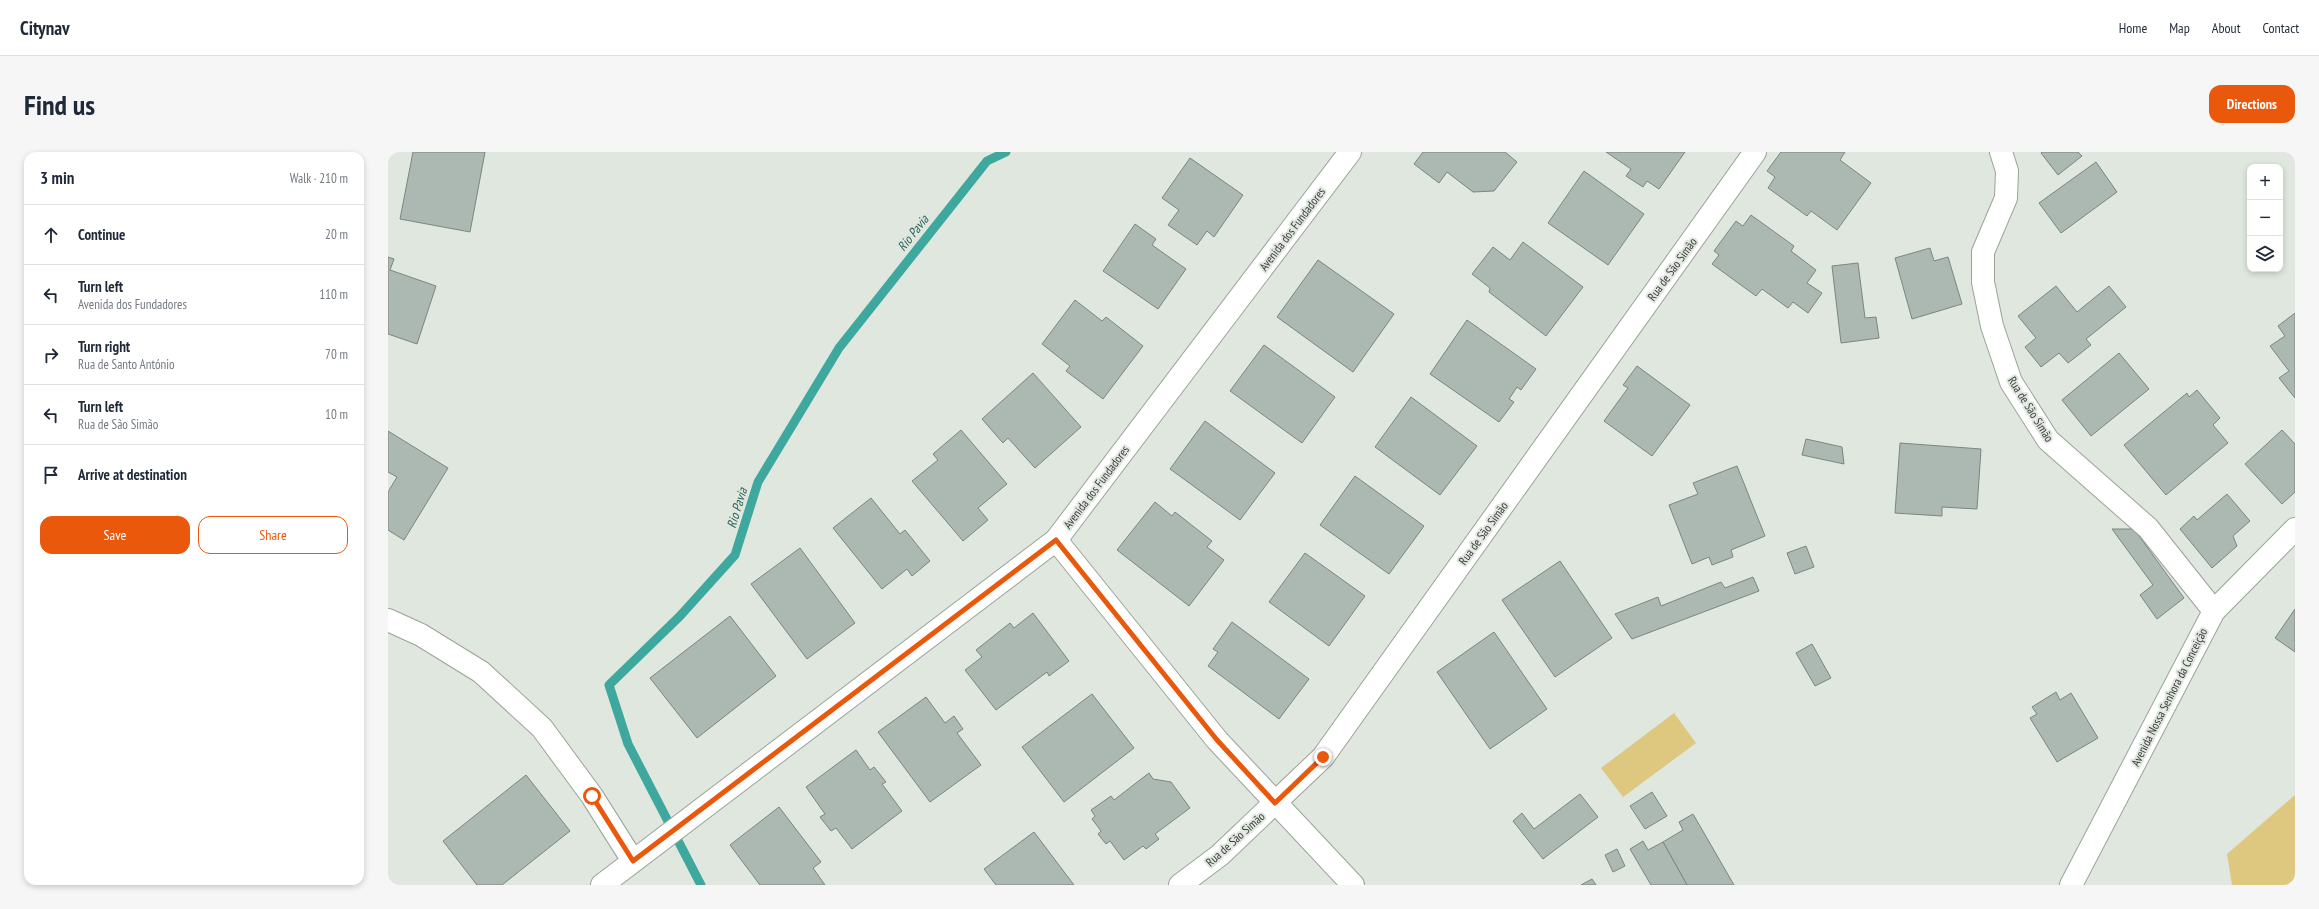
<!DOCTYPE html>
<html lang="en">
<head>
<meta charset="utf-8">
<style>
  body { margin:0; font-family:"PT Sans Narrow",sans-serif; background:#f6f6f7; color:#1f2937 }
  .controls { position:absolute; right:12px; top:12px; display:grid; overflow:hidden; border-radius:8px; box-shadow:0 2px 6px #0003 }
  .controls button { width:36px; height:36px; display:grid; place-items:center; padding:0; border:0; border-bottom:1px solid #e0e1e3; background:#fff; color:#1f2937; font:20px sans-serif }
  .stop { position:absolute; width:12px; height:12px; margin:-9px; border:3px solid #ea580c; border-radius:50%; background:#fff }
  .stop.end { background:#ea580c; border-color:#fff; box-shadow:0 1px 4px #0008 }
  .list { margin:0; padding:0; list-style:none }
  h2 { display:flex; justify-content:space-between; align-items:center; height:52px; margin:0; padding:0 16px; font-size:17px }
  h2 small { font-size:13px; font-weight:400; color:#747a83 }
  .list li { display:grid; grid-template-columns:26px 1fr auto; gap:12px; align-items:center; box-sizing:border-box; height:60px; padding:0 16px; border-top:1px solid #e0e1e3 }
  .list b { display:block; font-size:15px; white-space:nowrap }
  .list p { margin:0; font-size:13px; white-space:nowrap; color:#747a83 }
  .list em { font-size:13px; font-style:normal; color:#747a83 }
  .actions { display:flex; gap:8px; padding:12px 16px }
  .actions a { flex:1; padding:9px 0; border:1px solid #ea580c; border-radius:12px; text-align:center; font-size:14px; color:#ea580c }
  .actions .main { background:#ea580c; color:#fff }
  .icon { flex:none; width:22px; height:22px; fill:none; stroke:currentColor; stroke-width:2; stroke-linecap:round; stroke-linejoin:round }
  .map { position:relative; flex:none; width:1907px; height:733px; overflow:hidden; border-radius:12px }
  header { display:flex; align-items:center; gap:24px; box-sizing:border-box; height:56px; padding:0 20px; background:#fff; border-bottom:1px solid #e0e1e3 }
  header strong { font-size:19px }
  nav { display:flex; gap:22px; margin-inline-start:auto; font-size:14px }
  .intro { display:flex; align-items:center; justify-content:space-between; box-sizing:border-box; height:96px; padding:0 24px }
  h1 { margin:0; font-size:28px }
  .button { padding:10px 18px; border-radius:12px; background:#ea580c; color:#fff; font-size:14px; font-weight:700 }
  main { display:flex; gap:24px; padding:0 24px }
  aside { flex:1; background:#fff; border-radius:12px; box-shadow:0 2px 6px #0003 }
  .map>svg:first-child { display:block }
</style>
</head>
<body>
<header>
<strong>Citynav</strong>
<nav><a>Home</a><a>Map</a><a>About</a><a>Contact</a></nav>
</header>
<div class="intro"><h1>Find us</h1><a class="button">Directions</a></div>
<main>
<aside>
<h2>3 min<small>Walk · 210 m</small></h2>
<ul class="list">
<li><svg class="icon" aria-label="ahead" viewBox="0 0 24 24"><path d="M12 20V5M6 11l6-6 6 6"/></svg><div><b>Continue</b></div><em>20 m</em></li>
<li><svg class="icon" aria-label="left" viewBox="0 0 24 24"><path d="M17 20v-9H6M10 6l-5 5 5 5"/></svg><div><b>Turn left</b><p>Avenida dos Fundadores</p></div><em>110 m</em></li>
<li><svg class="icon" aria-label="right" viewBox="0 0 24 24"><path d="M7 20v-9h11M14 6l5 5-5 5"/></svg><div><b>Turn right</b><p>Rua de Santo António</p></div><em>70 m</em></li>
<li><svg class="icon" aria-label="left" viewBox="0 0 24 24"><path d="M17 20v-9H6M10 6l-5 5 5 5"/></svg><div><b>Turn left</b><p>Rua de São Simão</p></div><em>10 m</em></li>
<li><svg class="icon" aria-label="arrive" viewBox="0 0 24 24"><path d="M6 21V4h12l-3 4 3 4H6"/></svg><div><b>Arrive at destination</b></div></li>
</ul>
<div class="actions"><a class="main">Save</a><a>Share</a></div>
</aside>
<div class="map">
<svg width="1907" height="733" viewBox="0 0 1907 733">
  <rect width="100%" height="100%" fill="#dfe7de"/>
  <!-- green -->
  <g fill="#dec87f">
    <path d="M1286,561L1308,591L1235,645L1213,616Z"/>
    <path d="M1907,643V733H1844L1839,702Z"/>
  </g>
  <g fill="none" stroke-linecap="round" stroke-linejoin="round">
    <!-- stream -->
    <path stroke="#3ea89e" stroke-width="9" d="M313,733L240,592L221,533L292,464L347,403L370,330L451,196L599,9L618,0"/>
  </g>
  <!-- building -->
  <g fill="#acb8b2" stroke="#7b8680">
    <path d="M25,0H97L82,80L12,67Z"/>
    <path d="M1035,0H1117L1129,10L1106,39L1085,40L1059,20L1051,31L1026,12Z"/>
    <path d="M1218,0H1297L1271,37L1259,29L1255,35L1238,24L1243,17Z"/>
    <path d="M1393,0H1457L1452,8L1483,31L1449,78L1423,59L1419,64L1380,36L1387,25L1379,19Z"/>
    <path d="M1654,0H1690L1694,4L1670,23L1653,1Z"/>
    <path d="M802,6L855,43L826,85L819,79L809,93L780,73L791,58L774,46Z"/>
    <path d="M1708,10L1729,40L1673,81L1651,51Z"/>
    <path d="M1196,19L1256,62L1220,113L1160,71Z"/>
    <path d="M1363,63L1406,94L1403,99L1428,118L1419,131L1434,141L1420,161L1405,150L1400,156L1374,137L1368,144L1324,112L1331,103L1326,99L1348,69L1355,74Z"/>
    <path d="M747,72L768,87L764,93L798,117L770,157L715,119Z"/>
    <path d="M1135,90L1195,135L1158,184L1101,140L1102,136L1084,122L1105,95L1122,108Z"/>
    <path d="M1542,96L1546,109L1560,105L1574,152L1524,167L1507,106Z"/>
    <path d="M0,105L6,107L2,118L48,134L29,192L0,182Z"/>
    <path d="M930,108L1006,162L965,220L889,165Z"/>
    <path d="M1470,111L1477,166L1488,165L1491,186L1453,191L1444,114Z"/>
    <path d="M1668,134L1689,160L1721,134L1738,155L1698,187L1703,193L1680,211L1671,201L1653,215L1637,195L1648,186L1630,164Z"/>
    <path d="M687,148L714,169L718,165L755,194L715,247L678,219L682,214L654,192Z"/>
    <path d="M1907,161V246L1891,226L1901,219L1882,194L1897,184L1890,174Z"/>
    <path d="M1079,168L1148,217L1133,238L1129,235L1121,247L1126,250L1111,270L1042,222Z"/>
    <path d="M876,193L947,245L914,291L842,239Z"/>
    <path d="M1731,201L1761,237L1703,284L1674,248Z"/>
    <path d="M1249,214L1302,253L1264,304L1216,269L1240,236L1235,233Z"/>
    <path d="M645,221L693,275L647,316L620,286L615,291L594,267Z"/>
    <path d="M1809,238L1832,266L1825,273L1840,291L1778,343L1736,293L1799,241L1801,245Z"/>
    <path d="M1023,245L1089,294L1052,343L987,295Z"/>
    <path d="M817,269L887,321L852,368L782,317Z"/>
    <path d="M573,278L619,332L590,356L600,368L575,389L524,329L550,308L545,302Z"/>
    <path d="M1894,278L1907,292V340L1894,352L1857,312Z"/>
    <path d="M0,279L60,316L16,388L0,378V340L9,325L0,320Z"/>
    <path d="M1418,287L1454,295L1456,312L1414,303Z"/>
    <path d="M1512,291L1593,297L1589,357L1554,355V364L1507,361Z"/>
    <path d="M1349,314L1377,384L1343,398L1345,405L1324,413L1321,405L1304,412L1281,353L1310,342L1305,331Z"/>
    <path d="M967,324L1036,374L1001,422L932,373Z"/>
    <path d="M1839,342L1862,369L1845,384L1849,394L1824,416L1792,377L1806,364L1809,368Z"/>
    <path d="M483,346L512,382L517,378L542,409L524,424L519,417L494,437L445,376Z"/>
    <path d="M767,350L784,364L787,360L824,389L819,395L836,408L801,454L729,398Z"/>
    <path d="M1724,377H1746L1796,446L1769,467L1752,443L1765,433Z"/>
    <path d="M1418,394L1426,415L1407,422L1399,401Z"/>
    <path d="M412,396L467,471L419,507L363,432Z"/>
    <path d="M917,401L977,444L941,494L881,450Z"/>
    <path d="M1172,409L1224,486L1167,525L1114,448Z"/>
    <path d="M1365,425L1371,439L1244,487L1227,462L1270,445L1273,454L1333,430L1337,436Z"/>
    <path d="M1907,457V500L1887,486Z"/>
    <path d="M645,461L681,509L661,524L659,520L608,558L577,518L594,505L588,498L622,471L626,476Z"/>
    <path d="M342,464L388,524L309,586L262,526Z"/>
    <path d="M844,470L921,527L891,567L820,514L830,500L825,497Z"/>
    <path d="M1106,480L1159,557L1102,597L1049,520Z"/>
    <path d="M1424,492L1443,526L1427,534L1408,501Z"/>
    <path d="M1668,540L1672,548L1683,541L1710,586L1669,610L1642,566L1649,562L1644,555Z"/>
    <path d="M704,542L746,596L676,650L634,595Z"/>
    <path d="M538,545L557,571L566,564L575,577L569,581L593,613L542,650L490,580Z"/>
    <path d="M468,598L482,618L486,615L498,630L494,632L514,659L464,697L448,676L443,679L432,665L437,662L418,635Z"/>
    <path d="M761,621L765,627L783,630L802,656L767,682L771,687L758,697L755,694L736,708L722,689L718,692L710,682L713,679L704,667L707,664L703,658L723,644L726,648Z"/>
    <path d="M138,623L182,679L114,733H89L55,689Z"/>
    <path d="M1264,640L1279,664L1257,677L1242,654Z"/>
    <path d="M1192,642L1210,665L1155,707L1125,669L1134,661L1146,677Z"/>
    <path d="M391,655L433,710L425,716L437,733H372L342,693Z"/>
    <path d="M1305,662L1346,733H1299L1275,690L1295,678L1291,670Z"/>
    <path d="M646,680L686,733H608L596,717Z"/>
    <path d="M1255,689L1260,698L1275,690L1299,733H1263L1242,697Z"/>
    <path d="M1229,697L1237,714L1225,720L1217,703Z"/>
    <path d="M1204,727L1208,733H1193Z"/>
  </g>
  <g fill="none" stroke-linecap="round" stroke-linejoin="round">
    <defs>
      <g id="minor">
        <path d="M1613,0L1619,19L1618,46L1595,100V130L1604,174L1623,230L1660,288L1760,376L1826,459"/>
        <path d="M668,388L829,588L965,733"/>
        <path d="M0,468L33,483L93,520L154,576L204,644L245,709"/>
        <path d="M214,733L668,388L962,0"/>
        <path d="M792,733L832,703L935,605L1367,0"/>
      </g>
      <path id="tertiary" d="M1683,733L1826,459L1907,377"/>
    </defs>
    <!-- minor casing -->
    <use href="#minor" stroke="#9ba39a" stroke-width="24"/>
    <!-- tertiary casing -->
    <use href="#tertiary" stroke="#9ba39a" stroke-width="24"/>
    <!-- minor -->
    <use href="#minor" stroke="#fff" stroke-width="22"/>
    <!-- tertiary -->
    <use href="#tertiary" stroke="#fff" stroke-width="22"/>
  </g>
  <g fill="none" stroke-linecap="round" stroke-linejoin="round">
    <!-- route -->
    <path stroke="#ea580c" stroke-width="5" d="M204,644L245,709L668,388L829,588L887,651L935,605"/>
  </g>
  <g text-anchor="middle" dominant-baseline="central" stroke-width="4" stroke-linejoin="round" paint-order="stroke">
    <!-- street labels -->
    <g font-size="12" fill="#393c39" stroke="#dfe7de">
      <text transform="translate(904 77) rotate(-53)">Avenida dos Fundadores</text>
      <text transform="translate(1284 117) rotate(-54)">Rua de São Simão</text>
      <text transform="translate(1643 257) rotate(58)">Rua de São Simão</text>
      <text transform="translate(708 335) rotate(-53)">Avenida dos Fundadores</text>
      <text transform="translate(1095 381) rotate(-54)">Rua de São Simão</text>
      <text transform="translate(1781 545) rotate(-63)">Avenida Nossa Senhora da Conceição</text>
      <text transform="translate(847 687) rotate(-42)">Rua de São Simão</text>
    </g>
    <!-- water labels -->
    <g font-size="13" font-style="italic" fill="#25605b" stroke="#dfe7de">
      <text transform="translate(525 81) rotate(-52)">Rio Pavia</text>
      <text transform="translate(349 356) rotate(-73)">Rio Pavia</text>
    </g>
  </g>
</svg>
<div class="controls">
<button>+</button>
<button>−</button>
<button><svg class="icon" aria-label="layers" viewBox="0 0 24 24"><path d="M12 4l9 5-9 5-9-5zM3 14l9 5 9-5"/></svg></button>
</div>
<div class="stop" style="left:204px;top:644px"></div>
<div class="stop end" style="left:935px;top:605px"></div>
</div>
</main>
</body>
</html>
